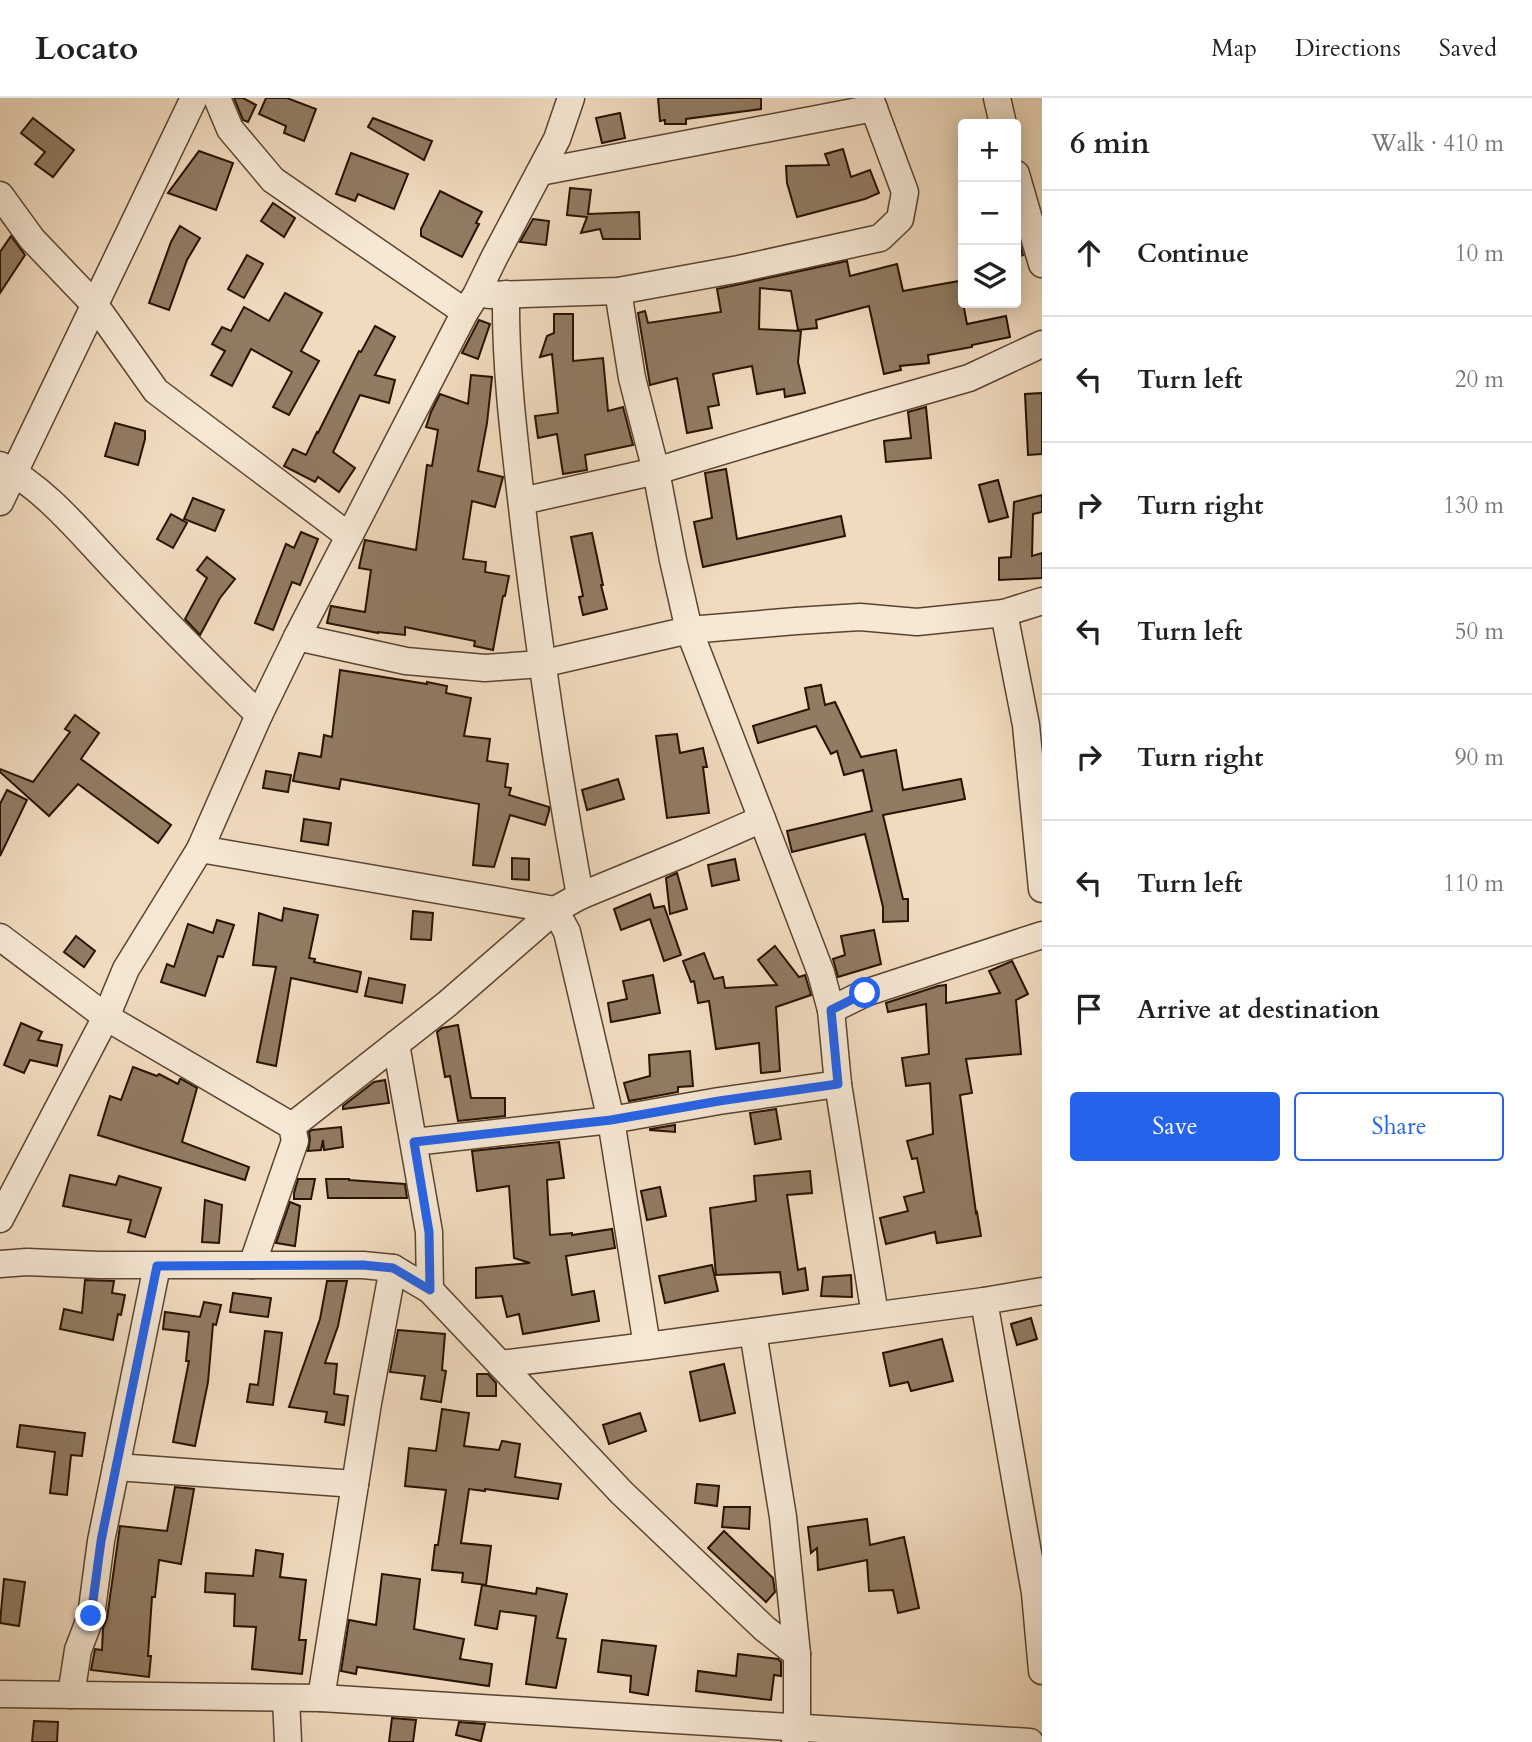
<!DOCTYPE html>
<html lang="en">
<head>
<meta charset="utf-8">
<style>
  body { margin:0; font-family:Cardo,serif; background:#f6f6f6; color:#222 }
  .controls { position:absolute; right:21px; top:21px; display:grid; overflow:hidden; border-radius:7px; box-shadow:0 4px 18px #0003 }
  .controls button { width:63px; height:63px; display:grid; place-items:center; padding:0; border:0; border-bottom:2px solid #e0e0e0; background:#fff; color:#222; font:35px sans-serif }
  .stop { position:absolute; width:21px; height:21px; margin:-16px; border:5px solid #2563eb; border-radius:50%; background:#fff }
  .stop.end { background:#2563eb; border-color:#fff; box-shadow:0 2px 7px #0008 }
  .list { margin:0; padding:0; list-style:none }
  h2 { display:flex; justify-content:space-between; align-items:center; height:91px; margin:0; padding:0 28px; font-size:30px }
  h2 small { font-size:23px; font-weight:400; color:#767676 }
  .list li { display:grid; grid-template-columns:46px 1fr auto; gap:21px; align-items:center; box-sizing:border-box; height:126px; padding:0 28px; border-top:2px solid #e0e0e0 }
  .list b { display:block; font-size:26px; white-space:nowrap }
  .list em { font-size:23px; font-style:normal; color:#767676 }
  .actions { display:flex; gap:14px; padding:21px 28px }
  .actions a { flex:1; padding:16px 0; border:2px solid #2563eb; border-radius:7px; text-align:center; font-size:24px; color:#2563eb }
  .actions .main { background:#2563eb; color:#fff }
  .icon { flex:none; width:38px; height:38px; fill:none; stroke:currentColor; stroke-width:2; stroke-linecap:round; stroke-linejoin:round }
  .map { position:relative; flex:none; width:1042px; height:1644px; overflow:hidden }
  header { display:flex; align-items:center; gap:42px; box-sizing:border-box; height:98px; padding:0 35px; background:#fff; border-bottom:2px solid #e0e0e0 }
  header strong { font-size:33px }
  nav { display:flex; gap:38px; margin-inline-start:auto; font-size:24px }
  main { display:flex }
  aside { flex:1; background:#fff }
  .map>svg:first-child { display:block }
</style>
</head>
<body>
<header>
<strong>Locato</strong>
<nav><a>Map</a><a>Directions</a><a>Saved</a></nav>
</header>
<main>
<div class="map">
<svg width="1042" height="1644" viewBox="0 0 1042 1644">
  <rect width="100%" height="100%" fill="#f1dbbf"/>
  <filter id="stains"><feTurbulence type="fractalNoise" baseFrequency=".00286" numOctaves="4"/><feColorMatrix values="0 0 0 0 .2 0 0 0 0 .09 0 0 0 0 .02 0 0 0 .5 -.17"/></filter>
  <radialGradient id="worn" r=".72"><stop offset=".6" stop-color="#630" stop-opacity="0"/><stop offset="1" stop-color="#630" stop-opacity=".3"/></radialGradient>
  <!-- building -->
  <g fill="#917b63" stroke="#281200" stroke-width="2">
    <path d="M234,0H243L256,7L248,24L243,22Z"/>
    <path d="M266,0H287L316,11L304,43L284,35L286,28L259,16Z"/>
    <path d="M658,0H761V11L686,21V26H665V22L660,23Z"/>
    <path d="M620,15L625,40L602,45L596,20Z"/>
    <path d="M33,20L74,52L53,79L35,66L45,54L21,35Z"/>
    <path d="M373,20L432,43L424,62L368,29Z"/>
    <path d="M843,51L851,79L870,72L879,95L865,101L797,119L787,85L786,68L829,67L825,56Z"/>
    <path d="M199,53L233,65L216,112L168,95Z"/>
    <path d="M351,55L408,76L394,111L358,96L355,103L336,96Z"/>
    <path d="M570,90L591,92L588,116L639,114L640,141H603L600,131L581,135L587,119L567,117Z"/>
    <path d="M440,93L482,114L476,125L479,126L462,159L421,138V131Z"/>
    <path d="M273,105L295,120L284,139L261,123Z"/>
    <path d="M533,121L549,123L546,147L520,144Z"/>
    <path d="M180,128L200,140L187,162L169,212L149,205L171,144Z"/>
    <path d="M11,138L25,157L0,195V154Z"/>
    <path d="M1016,139H1018L1023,157L1016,160Z"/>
    <path d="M247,157L263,166L244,200L228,191Z"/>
    <path d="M847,163L850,178L897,166L903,193L959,183L967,226L1006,218L1010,239L972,247V249L928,257L929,265L900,268L901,272L884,276L869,208L816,222L817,230L798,232L791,193L760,190L759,231L801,233L798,264L805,295L785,299L784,291L757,296L752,268L713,276L719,307L708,309L712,330L687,335L677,280L650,287L638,215L645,213L648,225L721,214L717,191Z"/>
    <path d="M285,195L322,215L301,253L319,263L289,317L273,309L292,274L251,251L232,288L211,277L225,253L212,246L222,229L231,233L244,209L269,223Z"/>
    <path d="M554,216H573V263L603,260L608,313L623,309L633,347L585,357L587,372L563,376L557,336L538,340L535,318L558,315L552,256L540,259L547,238L554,235Z"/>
    <path d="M479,222L490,226L478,261L462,255Z"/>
    <path d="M375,228L395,239L375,277L395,282L389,305L360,297L333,354L355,370L339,394L318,379L315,384L284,368L293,351L306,357L317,334L318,335L359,253L361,254Z"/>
    <path d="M471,277L492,279L487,325L478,373L503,379L495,409L472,403L463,461L486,464L485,474L509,478L505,498H503L493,552L474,548L475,543L405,529V537L378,534V535L327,525L331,508L365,514L371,472L359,470L365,442L416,452L427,367L432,368L438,332L426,329L431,314L440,296L468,306Z"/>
    <path d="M1042,295V356L1028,357L1025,296Z"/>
    <path d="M926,309L931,360L886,364L884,343L911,340L908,314Z"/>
    <path d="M115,325L145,333V341L138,367L105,358Z"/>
    <path d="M726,371L737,441L841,418L845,438L703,469L694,424L712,420L705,375Z"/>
    <path d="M998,382L1008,419L989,424L979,387Z"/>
    <path d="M1042,397V414L1033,416L1032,458L1042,455V480L999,482V460L1011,459L1014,404Z"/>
    <path d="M193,400L224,412L215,433L184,421Z"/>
    <path d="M171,416L187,425L173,450L157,441Z"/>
    <path d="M301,434L318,441L300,487L292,484L273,532L255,525L286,446L294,450Z"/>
    <path d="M592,435L603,487H601L607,511L583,517L579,499L583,498L571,439Z"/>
    <path d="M207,459L235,481L220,500L200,537L185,521L207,480L197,472Z"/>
    <path d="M340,572L427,586V584L447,588L446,595L471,600L464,638L490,641L487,663L508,666L505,689L511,690L509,697L549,709V713L545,727L510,717L494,769L473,767L479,706L341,681L339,691L293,683L299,655L321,659L324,637L332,639Z"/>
    <path d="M821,587L825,607L835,604L861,659L896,652L903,692L961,681L965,701L883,717L903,801H908V823L883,824V809L865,736L792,754L787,733L872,713L863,672L844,677L837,653L831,656L816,628L758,645L753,628L809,611L805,590Z"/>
    <path d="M75,617L99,635L81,661L171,727L158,745L78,686L49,718L0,674V671L33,684L70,634L65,631Z"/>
    <path d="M677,636L680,655L703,650L707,669H703L709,715L667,720L656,638Z"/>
    <path d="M266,673L291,677L288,694L263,690Z"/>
    <path d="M618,681L624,701L587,712L582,692Z"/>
    <path d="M7,692L27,702L0,758V706Z"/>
    <path d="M304,721L331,725L328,747L301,743Z"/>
    <path d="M512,760L529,761V782L512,781Z"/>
    <path d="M735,761L739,782L712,788L708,767Z"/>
    <path d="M677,775L687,811L670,816L666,780Z"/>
    <path d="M650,796L654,810L664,808L681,857L664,863L650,821L621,832L614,811Z"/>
    <path d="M284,810L318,817L309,860L315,861L314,864L361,874L357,894L291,880L276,968L257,964L276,869L253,867L259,815L282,823Z"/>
    <path d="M413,813L433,815L431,842L411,841Z"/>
    <path d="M217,822L234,827L223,859L218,858L205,898L161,884L167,866L174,869L188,826L213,835Z"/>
    <path d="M874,832L881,866L838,879L833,861L845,857L841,838Z"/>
    <path d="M76,838L95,853L84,869L64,854Z"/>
    <path d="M775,848L799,879L805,877L811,897L776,909L780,973L761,975L759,945L716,951L709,903L698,905L694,883L691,884L683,863L704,855L714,881L723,879L725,890L777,887L758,862Z"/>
    <path d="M1012,863L1028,896L1016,902L1021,956L966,961L972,995L960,997L976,1115L977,1114L981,1138L937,1145L935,1134L886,1146L880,1120L908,1113L904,1099L924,1094L917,1060L912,1061L907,1043L933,1036L930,985L906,988L902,960L929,956L926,906L888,914L886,905L938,888L946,887V905L1000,895L989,873Z"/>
    <path d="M653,877L660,915L611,924L608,905L627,901L623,883Z"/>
    <path d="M369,880L405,887L402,905L365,898Z"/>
    <path d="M21,925L42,934L38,942L62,947L57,968L30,962L24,975L4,967Z"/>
    <path d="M458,927L471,1000H505V1018L458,1023L450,978L445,979L437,934L442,930Z"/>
    <path d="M690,953L693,988L678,989V994L629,1003L624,985L650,978L649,957Z"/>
    <path d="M133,969L157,978L159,976L178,986L180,981H181L197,990L182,1044L249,1069L245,1082L98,1037L110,998L121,1002Z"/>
    <path d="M385,982L389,1005L343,1011V1008L374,984Z"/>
    <path d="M776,1011L781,1041L755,1046L750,1015Z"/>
    <path d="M675,1027V1034L650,1032V1031Z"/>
    <path d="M341,1029L343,1049L324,1052L323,1042L321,1052L308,1053L310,1041L309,1034L312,1032Z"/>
    <path d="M559,1044L564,1080L547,1082L550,1137L572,1135V1137L612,1131L615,1150L566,1158L572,1197L594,1193L599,1223L523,1236L519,1216L507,1219L502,1198L476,1200V1170L530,1165L514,1160L509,1088L477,1093L472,1053Z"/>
    <path d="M810,1073L812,1095L787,1097L798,1172L805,1170L808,1192L783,1196L780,1174L716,1177L710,1110L756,1103L754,1078Z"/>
    <path d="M70,1077L116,1087L119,1078L161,1090L145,1139L128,1134L131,1122L63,1108Z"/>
    <path d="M298,1081H315L311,1101H294V1095Z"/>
    <path d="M326,1081H349V1082L405,1086L407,1100H328Z"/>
    <path d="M660,1089L666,1118L647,1122L641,1093Z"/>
    <path d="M205,1102L222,1107L219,1145L202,1144Z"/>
    <path d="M290,1104L300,1108L295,1148L276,1145Z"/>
    <path d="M712,1167L718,1193L665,1205L659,1178Z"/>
    <path d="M851,1177L852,1199L821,1198L823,1179Z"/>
    <path d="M85,1182L114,1183L112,1195L125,1197L121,1217L118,1216L113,1242L60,1231L64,1211L82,1215Z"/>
    <path d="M327,1183H347L338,1228L325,1265L337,1266L334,1296L348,1298L344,1327L325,1324L327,1314L289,1309L320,1221Z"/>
    <path d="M233,1195L271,1200L268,1219L230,1214Z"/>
    <path d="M204,1204L221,1207L216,1227L213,1226L208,1284L195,1348L173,1344L189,1263H186L189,1234L163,1231L165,1214L200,1219Z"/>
    <path d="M1031,1220L1037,1241L1017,1247L1011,1226Z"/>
    <path d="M398,1232L445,1236L442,1272L446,1273L441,1304L421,1301L425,1278L390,1274Z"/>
    <path d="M265,1233L282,1235L273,1307L247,1304L250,1286L258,1287Z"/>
    <path d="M942,1241L953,1283L911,1293L908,1284L890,1288L883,1255Z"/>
    <path d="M724,1266L735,1315L700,1323L690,1274Z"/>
    <path d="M477,1276H488L496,1285V1298H477Z"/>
    <path d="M442,1311L469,1315L464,1348L499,1352L502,1343L520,1346L515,1379L561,1386L558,1401L485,1391V1393L469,1391L461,1445L491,1448L486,1487L462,1484L463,1475L432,1472L435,1447H438L446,1392L405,1388L409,1350L436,1353Z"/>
    <path d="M640,1315L646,1333L609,1346L603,1327Z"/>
    <path d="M20,1327L85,1335L82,1358L71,1357L67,1397L50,1395L55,1354L17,1349Z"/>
    <path d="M697,1386L719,1388L717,1408L695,1405Z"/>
    <path d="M175,1389L194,1391L181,1466L159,1462L155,1499H152L148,1558H151L149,1579L91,1572L95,1551L102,1552L103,1530L107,1520L120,1428L167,1433Z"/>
    <path d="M724,1409H750L749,1431L722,1429Z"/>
    <path d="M867,1421L870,1447L904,1439L919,1510L898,1515L893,1492L869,1493L867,1462L818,1472L817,1450L811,1455L808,1429Z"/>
    <path d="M724,1433L773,1480L775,1494L766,1504L708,1450Z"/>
    <path d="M256,1452L283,1456L280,1479L306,1482L299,1542H306L302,1576L252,1571L256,1529L234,1528L235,1496L205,1494L206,1475L253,1478Z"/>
    <path d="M382,1476L420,1481L414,1531L464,1541L460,1561L492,1566L489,1588L357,1569L356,1576L341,1573L349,1522L376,1527Z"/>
    <path d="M4,1481L25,1484L19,1528L0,1525Z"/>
    <path d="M482,1487L536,1496L537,1490L567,1496L557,1540L566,1541L556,1590L526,1586L536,1518L500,1513L497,1531L475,1527Z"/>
    <path d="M602,1542L656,1548L648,1597L630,1594L631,1578L598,1574Z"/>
    <path d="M738,1556L778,1561L781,1564V1578L774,1577L771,1602L696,1593L698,1573L736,1578Z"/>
    <path d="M392,1620L416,1622L413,1644H389Z"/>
    <path d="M34,1623L58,1624L57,1644H32Z"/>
    <path d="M459,1624L485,1626L481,1643L456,1637Z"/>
  </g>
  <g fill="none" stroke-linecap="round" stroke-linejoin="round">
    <defs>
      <g id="street">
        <path d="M217,0L230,31L273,82L465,214"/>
        <path d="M997,0L1003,26"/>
        <path d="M540,74L874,10"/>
        <path d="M1016,76L1042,166"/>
        <path d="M0,97L32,141L95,207L156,293L349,438"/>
        <path d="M618,193L632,280L656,373L673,462L689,532L762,721"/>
        <path d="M506,196C505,277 516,355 525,435C540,556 558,677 580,798"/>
        <path d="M489,197L618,193L739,171L880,140L900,121L905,94L870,0"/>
        <path d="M0,367C46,391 80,434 115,471C162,521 210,569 259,617"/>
        <path d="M522,403L656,373L868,309L969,280L1042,246"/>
        <path d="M0,404L194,0"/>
        <path d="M1004,515L1026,627L1042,791"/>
        <path d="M297,539L406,563L485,570L541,566L689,532L796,523L860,519L917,524L1004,515L1042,503"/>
        <path d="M200,751L555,812"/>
        <path d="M555,812L567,834L611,1022L647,1248"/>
        <path d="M0,839L106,919L292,1028L295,1043L252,1167"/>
        <path d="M831,912L865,895L1042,837"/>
        <path d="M396,946L429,1134L430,1192"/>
        <path d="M292,1028L447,906L555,812L580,798L687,754L762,721L821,875L831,912L838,986L875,1217"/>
        <path d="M414,1044L611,1022L719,1003L838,986"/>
        <path d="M0,1121L106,919L126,871L200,751L259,617L297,539L465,214L476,197L494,160L557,41L571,0"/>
        <path d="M0,1166L27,1164L99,1167H363L393,1170L430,1192L622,1395L765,1531L797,1556"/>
        <path d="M1042,1193L984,1203L1035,1495L1042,1573"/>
        <path d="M753,1234L783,1419L797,1556V1630L795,1644"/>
        <path d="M500,1266L647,1248L984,1203"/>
        <path d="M116,1369L355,1386"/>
        <path d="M0,1596L321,1600L1030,1644"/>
        <path d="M71,1597L78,1552L91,1518L101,1443L157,1168"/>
        <path d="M286,1600L288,1644"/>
        <path d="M321,1600L368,1305L393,1170"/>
      </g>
    </defs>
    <!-- street casing -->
    <use href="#street" stroke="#5a4430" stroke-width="29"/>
    <!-- street -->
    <use href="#street" stroke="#f6e8d5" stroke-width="26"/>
  </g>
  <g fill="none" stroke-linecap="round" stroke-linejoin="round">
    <!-- route -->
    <path stroke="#2563eb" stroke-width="9" d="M91,1518L101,1443L157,1168L363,1167L393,1170L430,1192L429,1134L414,1044L611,1022L719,1003L838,986L831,912L865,895"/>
  </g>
  <rect width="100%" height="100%" filter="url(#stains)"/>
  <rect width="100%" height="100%" fill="url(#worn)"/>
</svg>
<div class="controls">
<button>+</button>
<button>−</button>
<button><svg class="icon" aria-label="layers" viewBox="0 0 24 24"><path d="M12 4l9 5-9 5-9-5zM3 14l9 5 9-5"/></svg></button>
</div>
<div class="stop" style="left:865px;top:895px"></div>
<div class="stop end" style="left:91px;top:1518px"></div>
</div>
<aside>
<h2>6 min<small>Walk · 410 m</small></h2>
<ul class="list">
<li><svg class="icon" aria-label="ahead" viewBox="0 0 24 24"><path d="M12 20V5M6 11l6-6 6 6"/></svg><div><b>Continue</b></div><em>10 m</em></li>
<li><svg class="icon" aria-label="left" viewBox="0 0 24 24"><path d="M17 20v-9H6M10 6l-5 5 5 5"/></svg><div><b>Turn left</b></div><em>20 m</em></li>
<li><svg class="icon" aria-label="right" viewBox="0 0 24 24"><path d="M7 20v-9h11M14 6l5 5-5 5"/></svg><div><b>Turn right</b></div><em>130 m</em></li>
<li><svg class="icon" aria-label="left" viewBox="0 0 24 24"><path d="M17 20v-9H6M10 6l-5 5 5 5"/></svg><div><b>Turn left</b></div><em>50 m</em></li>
<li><svg class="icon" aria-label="right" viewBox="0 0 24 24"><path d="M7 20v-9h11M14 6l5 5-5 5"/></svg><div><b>Turn right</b></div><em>90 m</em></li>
<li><svg class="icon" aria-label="left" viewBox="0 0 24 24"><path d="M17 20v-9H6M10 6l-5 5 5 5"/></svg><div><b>Turn left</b></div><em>110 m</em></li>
<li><svg class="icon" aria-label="arrive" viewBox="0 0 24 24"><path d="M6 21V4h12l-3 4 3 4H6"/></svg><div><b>Arrive at destination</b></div></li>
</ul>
<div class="actions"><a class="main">Save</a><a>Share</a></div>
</aside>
</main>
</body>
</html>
